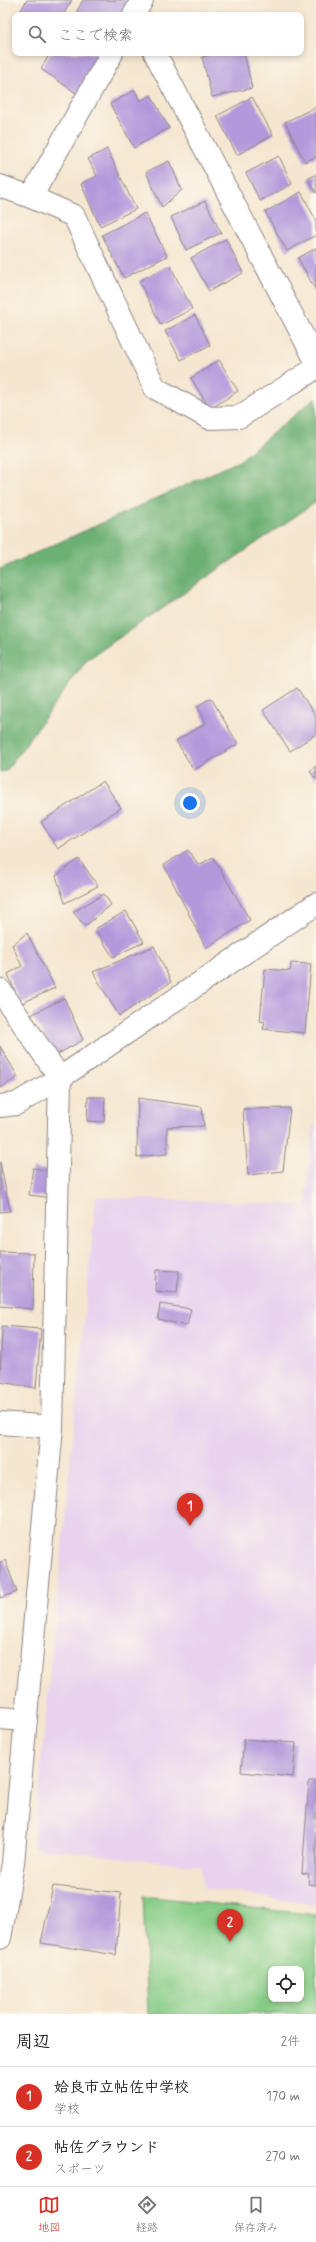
<!DOCTYPE html>
<html lang="ja">
<head>
<meta charset="utf-8">
<style>
  body { margin:0; font-family:Mynerve,"Klee One",sans-serif; background:#f2f2f2; color:#202124 }
  .controls { position:absolute; right:12px; bottom:12px; display:grid; overflow:hidden; border-radius:8px; box-shadow:0 2px 6px #0003 }
  .controls button { width:36px; height:36px; display:grid; place-items:center; padding:0; border:0; border-bottom:1px solid #e0e0e0; background:#fff; color:#202124; font:20px sans-serif }
  .you { position:absolute; left:190px; top:803px; width:14px; height:14px; margin:-10px; border:3px solid #fff; border-radius:50%; background:#1a73e8; box-shadow:0 0 0 6px #1a73e833 }
  .badge { display:grid; place-items:center; width:26px; height:26px; border-radius:50%; background:#d93025; color:#fff; font-size:13px; font-weight:700 }
  .pin { position:absolute; translate:-50% -33px; filter:drop-shadow(0 1px 2px #0008) }
  .pin::after { content:''; position:absolute; top:21px; width:14px; height:12px; background:inherit; clip-path:polygon(0 0,100% 0,50% 100%) }
  .list { margin:0; padding:0; list-style:none }
  h2 { display:flex; justify-content:space-between; align-items:center; height:52px; margin:0; padding:0 16px; font-size:17px }
  h2 small { font-size:13px; font-weight:400; color:#757577 }
  .list li { display:grid; grid-template-columns:26px 1fr auto; gap:12px; align-items:center; box-sizing:border-box; height:60px; padding:0 16px; border-top:1px solid #e0e0e0 }
  .list b { display:block; font-size:15px; white-space:nowrap }
  .list p { margin:0; font-size:13px; white-space:nowrap; color:#757577 }
  .list em { font-size:13px; font-style:normal; color:#757577 }
  .icon { flex:none; width:22px; height:22px; fill:none; stroke:currentColor; stroke-width:2; stroke-linecap:round; stroke-linejoin:round }
  .map { position:relative; flex:none; width:316px; height:2014px; overflow:hidden }
  .search { position:absolute; background:#fff; box-shadow:0 2px 6px #0003; left:12px; right:12px; top:12px; height:44px; display:flex; align-items:center; gap:10px; box-sizing:border-box; padding:0 14px; border-radius:8px; color:#757577; font-size:15px }
  .sheet { height:172px; background:#fff }
  nav { display:flex; justify-content:space-around; align-items:center; box-sizing:border-box; height:56px; border-top:1px solid #e0e0e0; background:#fff; font-size:11px; color:#757577 }
  nav a { display:grid; justify-items:center; gap:2px }
  nav .on { color:#d93025 }
  .map>svg:first-child { display:block }
</style>
</head>
<body>
<div class="map">
<svg width="316" height="2014" viewBox="0 0 316 2014">
  <rect width="100%" height="100%" fill="#fbf7ec"/>
  <filter id="ink" filterUnits="userSpaceOnUse"><feTurbulence type="fractalNoise" baseFrequency=".025" numOctaves="2"/><feDisplacementMap in="SourceGraphic" scale="8" xChannelSelector="R" yChannelSelector="G"/><feConvolveMatrix kernelMatrix="1 2 1 2 8 2 1 2 1" color-interpolation-filters="sRGB"/></filter>
  <filter id="wash" filterUnits="userSpaceOnUse"><feTurbulence type="fractalNoise" baseFrequency=".012" numOctaves="4" result="noise"/><feDisplacementMap in="SourceGraphic" scale="16" xChannelSelector="R" yChannelSelector="G"/><feGaussianBlur stdDeviation="0.9" result="paint"/><feColorMatrix in="noise" values="0 0 0 0 0 0 0 0 0 0 0 0 0 0 0 0 0 1.4 0 .05"/><feComposite in="paint" operator="in"/></filter>
  <g filter="url(#wash)">
    <rect width="100%" height="100%" fill="#f5e6cf"/>
    <!-- built -->
    <path fill="#e8d2ee" d="M313,1124H316V1905L203,1888L201,1866L33,1848L96,1197L306,1205Z"/>
    <!-- green -->
    <path fill="#87cc86" stroke="#547760" fill-rule="evenodd" d="M143,1896L316,1915V2014H148ZM271,1969H301V1999H271Z"/>
    <!-- forest -->
    <path fill="#6db073" stroke="#486957" d="M316,397V502L87,660L6,771L0,772V569L239,461Z"/>
    <g id="blocks">
      <!-- building -->
      <g fill="#b399dc">
        <path d="M27,0H72L63,15H18Z"/>
        <path d="M83,0H132L124,15H80L76,13Z"/>
        <path d="M50,53H103L79,95L41,69Z"/>
        <path d="M219,53H244L252,88L212,97L202,57Z"/>
        <path d="M135,90L140,101L151,95L169,128L134,148L110,104Z"/>
        <path d="M252,97L273,135L237,155L217,116Z"/>
        <path d="M316,107V157L305,162L285,122Z"/>
        <path d="M107,149L136,209L100,226L81,184L97,176L88,159Z"/>
        <path d="M279,156L292,184L260,201L246,173Z"/>
        <path d="M169,161L182,190L162,207L146,172Z"/>
        <path d="M316,174V193L308,179Z"/>
        <path d="M301,192L316,220V235L287,251L265,212Z"/>
        <path d="M205,201L221,233L186,250L171,217Z"/>
        <path d="M145,213L167,256L124,278L102,235Z"/>
        <path d="M226,239L243,273L209,291L191,258Z"/>
        <path d="M316,248V291L298,258Z"/>
        <path d="M170,265L192,309L161,325L139,281Z"/>
        <path d="M195,315L210,345L181,360L165,331Z"/>
        <path d="M219,360L238,391L210,409L191,378Z"/>
        <path d="M297,688L316,716V734L290,751L263,710Z"/>
        <path d="M211,698L238,744L194,770L176,741L206,723L197,706Z"/>
        <path d="M316,766V780L310,771Z"/>
        <path d="M103,781L121,808L58,849L41,822Z"/>
        <path d="M188,850L199,865L213,857L250,920L206,948L164,865Z"/>
        <path d="M79,859L98,886L65,903L56,876Z"/>
        <path d="M104,894L111,905L85,926L73,912Z"/>
        <path d="M126,911L144,942L113,957L95,929Z"/>
        <path d="M27,933L55,988L20,1004L8,974L22,966L12,945Z"/>
        <path d="M154,946L171,982L119,1016L93,972Z"/>
        <path d="M291,963L311,964L305,1033L263,1029L265,1022L260,1021L265,969L290,971Z"/>
        <path d="M64,998L83,1040L56,1055L31,1015Z"/>
        <path d="M0,1046L18,1077L0,1088Z"/>
        <path d="M88,1097H105L104,1122L87,1121Z"/>
        <path d="M138,1098L202,1107L204,1126L167,1127V1154L137,1157Z"/>
        <path d="M290,1108L283,1171L248,1175L243,1109Z"/>
        <path d="M0,1162L10,1211L0,1212Z"/>
        <path d="M33,1168L52,1171V1198L29,1195Z"/>
        <path d="M0,1252L34,1253L33,1309L0,1306Z"/>
        <path d="M156,1270L179,1271L177,1293L155,1291Z"/>
        <path d="M160,1304L191,1309L187,1326L158,1319Z"/>
        <path d="M2,1326L41,1329L36,1388L0,1382Z"/>
        <path d="M5,1560L17,1592L0,1598V1562Z"/>
        <path d="M244,1739L296,1743L293,1777L241,1772Z"/>
        <path d="M309,1781H316V1885L308,1884L309,1874L302,1873Z"/>
        <path d="M53,1886L121,1893L116,1955L41,1943Z"/>
      </g>
    </g>
  </g>
  <g filter="url(#ink)">
    <use href="#blocks" fill-opacity="0" stroke="#8c8485" stroke-width="1"/>
    <g fill="none" stroke-linecap="round" stroke-linejoin="round">
      <defs>
        <g id="street">
          <path d="M134,15L142,0"/>
          <path d="M155,53L316,361"/>
          <path d="M0,186L31,197L74,216L155,388L209,418L239,417L316,368"/>
          <path d="M31,197L112,53"/>
          <path d="M0,990L60,1078L52,1427L13,1863L0,1938"/>
          <path d="M0,1106L16,1104L60,1078L316,904"/>
          <path d="M0,1423L52,1427"/>
          <path d="M0,1718L26,1720"/>
        </g>
      </defs>
      <!-- street casing -->
      <use href="#street" stroke="#8c8485" stroke-width="24"/>
      <!-- street -->
      <use href="#street" stroke="#fff" stroke-width="22"/>
    </g>
  </g>
</svg>
<div class="controls">
<button><svg class="icon" aria-label="locate" viewBox="0 0 24 24"><circle cx="12" cy="12" r="6"/><path d="M12 2v4M12 18v4M2 12h4M18 12h4"/></svg></button>
</div>
<div class="you"></div>
<div class="pin badge" style="left:190px;top:1526px">1</div>
<div class="pin badge" style="left:230px;top:1942px">2</div>
<div class="search"><svg class="icon" aria-label="search" viewBox="0 0 24 24"><circle cx="10" cy="10" r="6"/><path d="M15 15l6 6"/></svg>ここで検索</div>
</div>
<section class="sheet">
<h2>周辺<small>2件</small></h2>
<ul class="list">
<li><span class="badge">1</span><div><b>姶良市立帖佐中学校</b><p>学校</p></div><em>170 m</em></li>
<li><span class="badge">2</span><div><b>帖佐グラウンド</b><p>スポーツ</p></div><em>270 m</em></li>
</ul>
</section>
<nav>
<a class="on"><svg class="icon" aria-label="map" viewBox="0 0 24 24"><path d="M3 6l6-2 6 2 6-2v14l-6 2-6-2-6 2zM9 4v14M15 6v14"/></svg>地図</a>
<a><svg class="icon" aria-label="directions" viewBox="0 0 24 24"><path d="M12 3l9 9-9 9-9-9zM9 14v-3h6M13 9l2 2-2 2"/></svg>経路</a>
<a><svg class="icon" aria-label="saved" viewBox="0 0 24 24"><path d="M7 4h10v16l-5-4-5 4z"/></svg>保存済み</a>
</nav>
</body>
</html>
